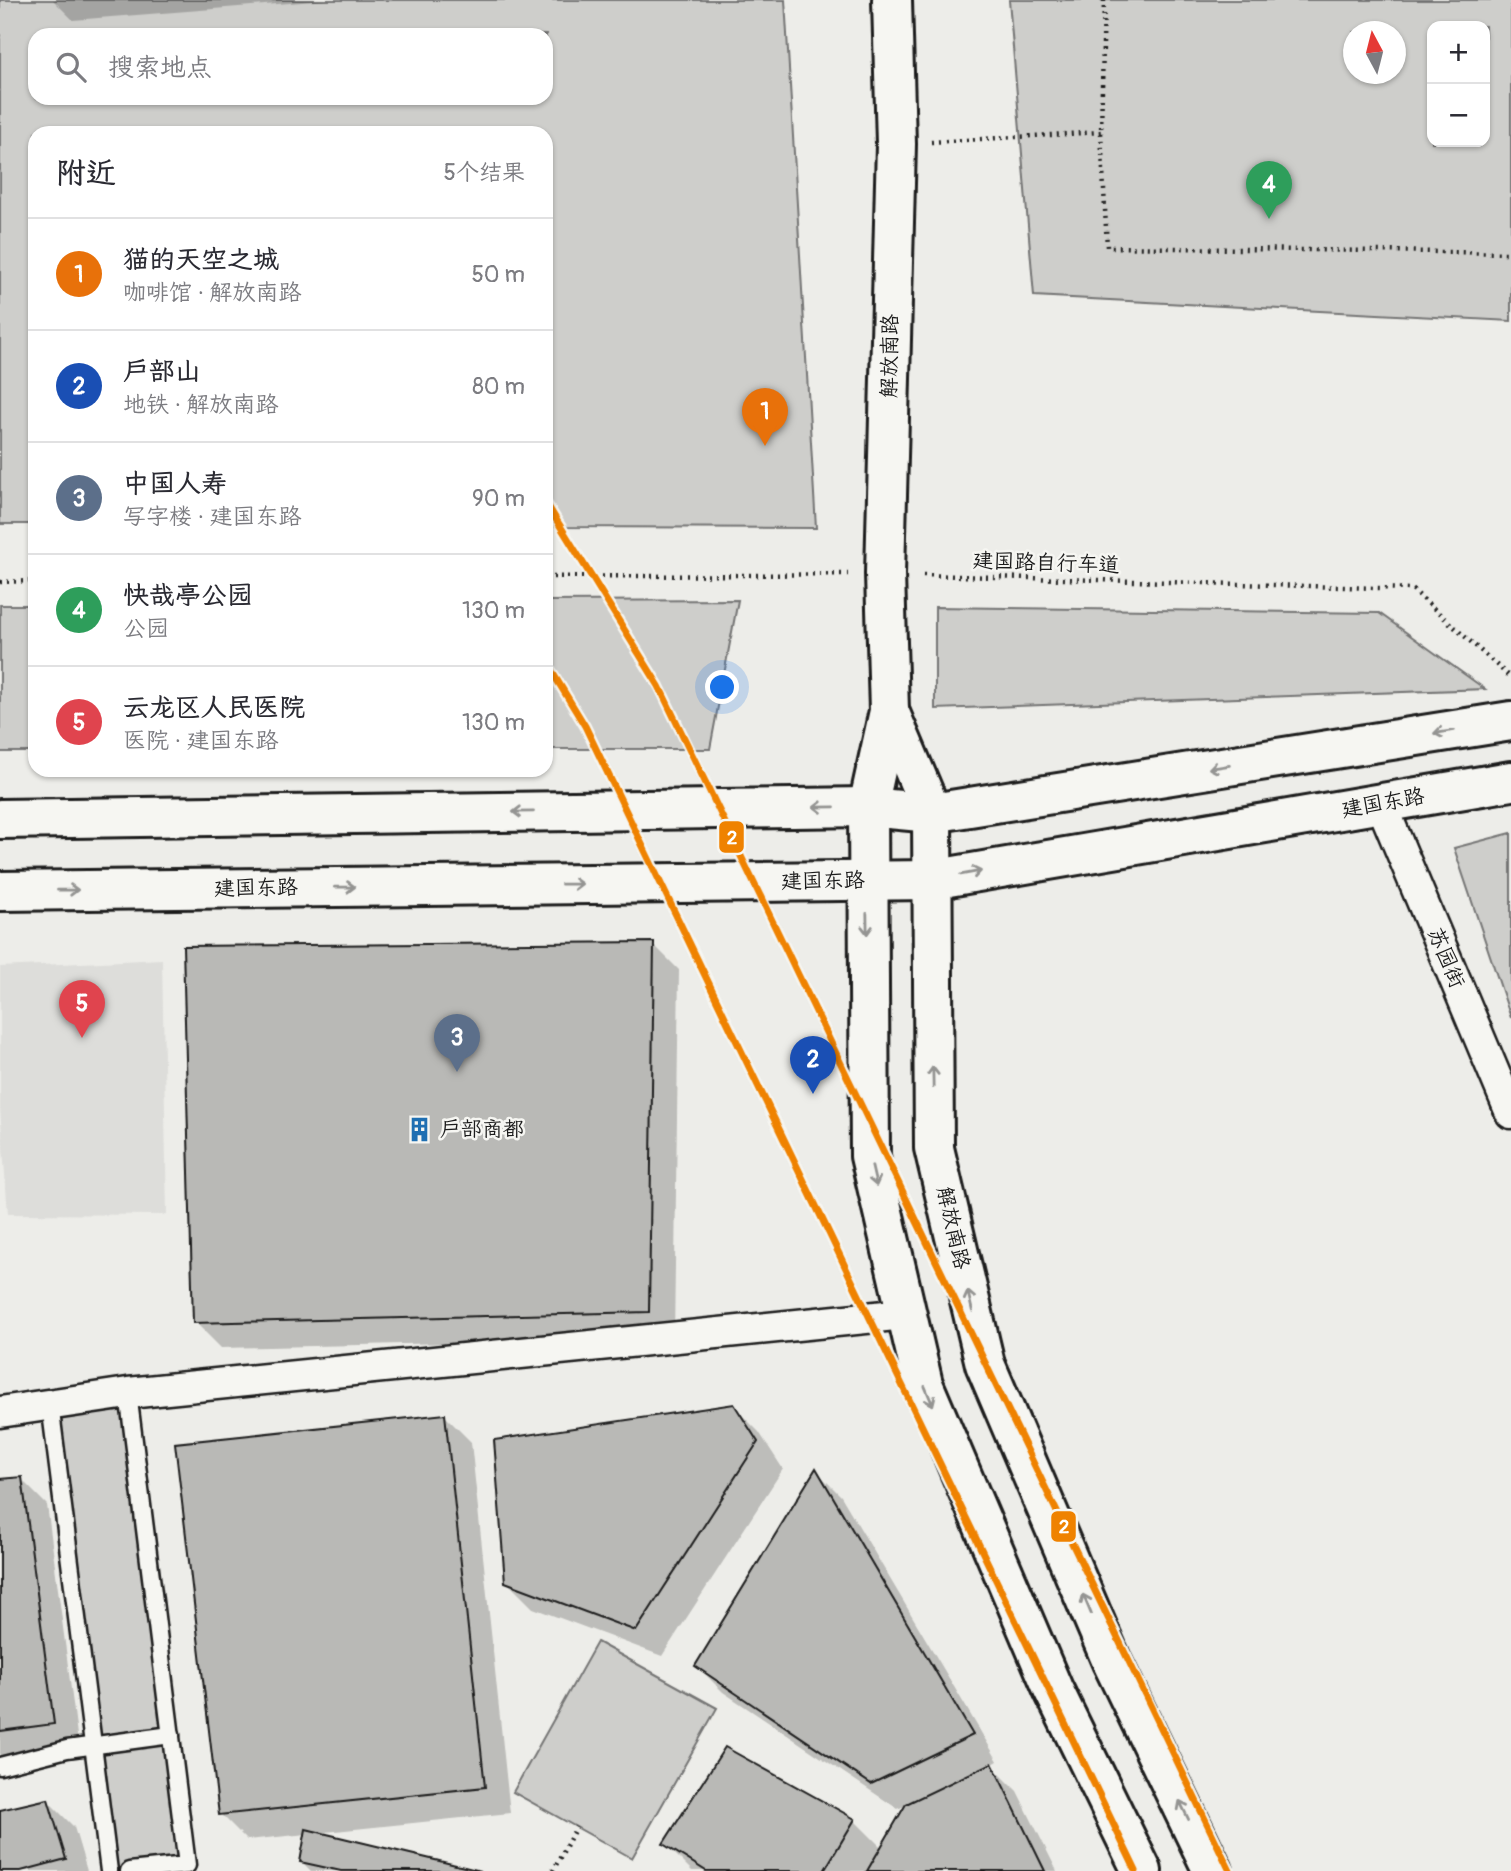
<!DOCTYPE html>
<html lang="zh">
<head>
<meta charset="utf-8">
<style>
  body { margin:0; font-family:Pangolin,"LXGW WenKai TC",sans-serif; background:#f2f2f3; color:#2b2b33 }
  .controls { position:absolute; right:21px; top:21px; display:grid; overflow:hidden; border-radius:14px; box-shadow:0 2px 5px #0004 }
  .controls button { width:63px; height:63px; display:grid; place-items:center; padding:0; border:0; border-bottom:2px solid #e1e1e2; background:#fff; color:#2b2b33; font:35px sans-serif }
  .compass { position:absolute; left:1343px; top:21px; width:63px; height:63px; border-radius:50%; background:#fff; box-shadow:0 2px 5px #0004; rotate:353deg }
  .you { position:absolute; left:723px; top:688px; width:24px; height:24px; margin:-18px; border:5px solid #fff; border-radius:50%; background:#1a73e8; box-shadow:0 0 0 10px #1a73e833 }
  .badge { display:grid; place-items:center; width:46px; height:46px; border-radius:50%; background:#b45309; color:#fff; font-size:23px; font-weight:700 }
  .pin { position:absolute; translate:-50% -58px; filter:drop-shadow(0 2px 4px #0008) }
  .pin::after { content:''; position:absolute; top:37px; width:24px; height:21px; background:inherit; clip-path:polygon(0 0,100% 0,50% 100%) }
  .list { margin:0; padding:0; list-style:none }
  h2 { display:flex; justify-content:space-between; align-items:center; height:91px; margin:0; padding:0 28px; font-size:30px }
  h2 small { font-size:23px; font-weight:400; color:#7c7c81 }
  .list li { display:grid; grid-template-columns:46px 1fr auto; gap:21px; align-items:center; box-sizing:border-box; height:112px; padding:0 28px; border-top:2px solid #e1e1e2 }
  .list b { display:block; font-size:26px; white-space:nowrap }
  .list p { margin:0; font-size:23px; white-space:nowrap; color:#7c7c81 }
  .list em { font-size:23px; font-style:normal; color:#7c7c81 }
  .icon { flex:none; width:38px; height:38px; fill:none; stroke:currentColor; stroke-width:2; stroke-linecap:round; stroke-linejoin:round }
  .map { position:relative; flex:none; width:1511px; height:1871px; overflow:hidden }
  .search { position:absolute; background:#fff; box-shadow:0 2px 5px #0004; left:28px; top:28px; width:525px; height:77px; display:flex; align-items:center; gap:18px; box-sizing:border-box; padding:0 24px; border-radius:21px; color:#7c7c81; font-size:26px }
  .panel { position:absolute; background:#fff; box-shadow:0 2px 5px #0004; left:28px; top:126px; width:525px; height:651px; border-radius:21px }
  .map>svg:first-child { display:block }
</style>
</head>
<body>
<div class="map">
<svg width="1511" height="1871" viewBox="0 0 1511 1871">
  <rect width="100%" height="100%" fill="#edede9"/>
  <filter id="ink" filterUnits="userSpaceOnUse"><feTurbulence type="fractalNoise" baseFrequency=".0143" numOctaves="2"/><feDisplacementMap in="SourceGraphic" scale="14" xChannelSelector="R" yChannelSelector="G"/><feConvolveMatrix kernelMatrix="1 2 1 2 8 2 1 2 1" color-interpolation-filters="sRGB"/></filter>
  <g filter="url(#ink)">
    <!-- built -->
    <path fill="#ddddda" d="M162,959L167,1215L8,1214L0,1109V967Z"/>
    <!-- green -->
    <g fill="#cececb" stroke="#757574" stroke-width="2" fill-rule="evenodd">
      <path d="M0,0H785L816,528L546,527V133H35V524H0ZM35,35H546V98H35Z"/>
      <path d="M1009,0H1511V321L1034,296ZM1485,26V142H1432V26ZM1354,32H1396V74H1354Z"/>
      <path d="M738,600L710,749H546V601Z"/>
      <rect x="0" y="605" width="35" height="147"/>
      <path d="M935,607L1379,613L1485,689L935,709Z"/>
      <path d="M1511,833V1018L1454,848Z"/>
      <path d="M130,1408L187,1865L109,1871L51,1417Z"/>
      <path d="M597,1642L717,1708L632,1858L513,1792Z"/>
    </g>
    <!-- shadow -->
    <g fill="#0003">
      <path d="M53,0H327L73,20Z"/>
      <path d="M653,944L679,970L674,1338L221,1348L195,1322Z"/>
      <path d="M733,1406L759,1432L783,1469L662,1656L533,1608L507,1582Z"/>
      <path d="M445,1416L471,1442L510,1813L316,1833L474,1871H311L302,1862L307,1834L247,1840L221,1814Z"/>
      <path d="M816,1471L841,1496L998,1761L991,1765L1017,1791L1057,1871H692L665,1844L854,1820L882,1848L908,1804L898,1809L723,1692L697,1666Z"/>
      <path d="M21,1479L47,1505L79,1750L0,1759V1481Z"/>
      <path d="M48,1801L74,1827L87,1871H0V1812Z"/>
    </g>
    <!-- building -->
    <g fill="#b9b9b6" stroke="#1c1c1c" stroke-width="2">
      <path d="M654,942L649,1312L193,1323L183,946Z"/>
      <path d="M734,1404L758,1442L636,1631L505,1582L494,1440Z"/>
      <path d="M445,1414L485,1787L219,1815L175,1443Z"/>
      <path d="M816,1468L973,1735L871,1784L695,1666Z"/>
      <path d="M22,1477L54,1724L0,1731V1479Z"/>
      <path d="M725,1747L855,1819L824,1871H706L663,1844Z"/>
      <path d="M992,1763L1045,1871H867L906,1804Z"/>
      <path d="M48,1799L66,1859L21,1871H0V1810Z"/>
      <path d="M306,1829L481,1871H341L300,1862Z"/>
    </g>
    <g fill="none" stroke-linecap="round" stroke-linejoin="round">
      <defs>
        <g id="service">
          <path d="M128,1393L187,1865L129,1871"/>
          <path d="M50,1404L109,1871"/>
          <path d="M0,1766L67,1749L171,1735"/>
        </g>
        <g id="minor">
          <path d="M1381,803L1511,1113"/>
          <path d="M0,1412L128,1393L905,1314"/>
        </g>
        <g id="secondary">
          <path d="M892,0L896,144L885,574L889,711L868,807L870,1156L923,1384L1053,1689L1142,1871"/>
          <path d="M889,711L932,813L934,1148L985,1364L1112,1662L1213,1871"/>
          <path d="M0,819L868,807L932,813L1511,721"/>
          <path d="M0,891L931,880L1511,781"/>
        </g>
      </defs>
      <!-- service casing -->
      <use href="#service" stroke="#1c1c1c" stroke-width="21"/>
      <!-- minor casing -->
      <use href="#minor" stroke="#1c1c1c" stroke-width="35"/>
      <!-- secondary casing -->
      <use href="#secondary" stroke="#1c1c1c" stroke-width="44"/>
      <!-- path -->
      <g stroke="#1c1c1c" stroke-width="4.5" stroke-dasharray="2 5" stroke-linecap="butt">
        <path d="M1104,0L1101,132L1107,247L1511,253"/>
        <path d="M931,142L1101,132"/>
        <path d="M923,575L1412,589L1511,678"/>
        <path d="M546,577L848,574"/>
        <path d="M0,582L35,581"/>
        <path d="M553,1871L576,1827"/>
      </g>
      <!-- service -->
      <use href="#service" stroke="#f6f6f2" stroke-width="16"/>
      <!-- minor -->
      <use href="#minor" stroke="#f6f6f2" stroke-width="30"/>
      <!-- secondary -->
      <use href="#secondary" stroke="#f6f6f2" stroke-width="38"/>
      <defs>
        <g id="metro-1">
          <path d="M546,503L659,686L1230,1871"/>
          <path d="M546,662L585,726L1136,1871"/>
        </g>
      </defs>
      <!-- metro-1 casing -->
      <use href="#metro-1" stroke="#f6f6f2" stroke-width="12"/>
      <!-- metro-1 -->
      <use href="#metro-1" stroke="#ef8200" stroke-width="7"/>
    </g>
    <!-- one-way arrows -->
    <defs><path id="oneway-shaft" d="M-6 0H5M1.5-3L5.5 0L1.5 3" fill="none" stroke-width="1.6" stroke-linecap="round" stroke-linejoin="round" transform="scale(1.75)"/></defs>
    <g stroke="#949492">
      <use href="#oneway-shaft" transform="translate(1444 732) rotate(171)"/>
      <use href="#oneway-shaft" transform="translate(1219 767) rotate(171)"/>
      <use href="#oneway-shaft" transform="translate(824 807) rotate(179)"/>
      <use href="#oneway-shaft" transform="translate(523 812) rotate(179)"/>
      <use href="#oneway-shaft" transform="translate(971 873) rotate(-10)"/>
      <use href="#oneway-shaft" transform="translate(572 884) rotate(-1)"/>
      <use href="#oneway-shaft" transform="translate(345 887) rotate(-1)"/>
      <use href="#oneway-shaft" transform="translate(68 890) rotate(-1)"/>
      <use href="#oneway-shaft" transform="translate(867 924) rotate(89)"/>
      <use href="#oneway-shaft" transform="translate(933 1077) rotate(-91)"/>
      <use href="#oneway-shaft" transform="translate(874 1176) rotate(77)"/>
      <use href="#oneway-shaft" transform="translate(970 1301) rotate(-103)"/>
      <use href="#oneway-shaft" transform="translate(929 1396) rotate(67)"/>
      <use href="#oneway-shaft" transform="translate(1087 1604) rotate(-113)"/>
      <use href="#oneway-shaft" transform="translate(1184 1810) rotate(-116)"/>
    </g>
  </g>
  <!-- icons -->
  <defs>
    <symbol id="building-bare" viewBox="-9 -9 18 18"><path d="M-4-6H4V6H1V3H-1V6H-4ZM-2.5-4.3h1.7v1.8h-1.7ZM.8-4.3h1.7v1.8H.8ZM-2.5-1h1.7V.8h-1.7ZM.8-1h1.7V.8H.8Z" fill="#1f6fb2" stroke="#f6f6f2" stroke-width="2.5" paint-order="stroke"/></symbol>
  </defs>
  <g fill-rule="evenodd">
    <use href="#building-bare" x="402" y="1112" width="35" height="35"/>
  </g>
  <g text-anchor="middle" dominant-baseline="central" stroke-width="5" stroke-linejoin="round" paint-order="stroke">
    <!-- street labels -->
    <g font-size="21" fill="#1c1c1c" stroke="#f6f6f2">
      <text transform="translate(890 356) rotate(-89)">解放南路</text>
      <text transform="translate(1046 563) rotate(2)">建国路自行车道</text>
      <text transform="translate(1383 803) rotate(-10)">建国东路</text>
      <text transform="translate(823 881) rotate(-1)">建国东路</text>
      <text transform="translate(256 888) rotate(-1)">建国东路</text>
      <text transform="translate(1446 958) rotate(67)">苏园街</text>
      <text transform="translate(953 1228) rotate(77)">解放南路</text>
    </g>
    <!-- poi labels -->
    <g font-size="21" fill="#1c1c1c" stroke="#f6f6f2" text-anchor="start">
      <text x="440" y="1129">户部商都</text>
    </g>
  </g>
  <g stroke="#f6f6f2" stroke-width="2.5">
    <rect x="718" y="820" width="27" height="34" rx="7" fill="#ef8200"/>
    <rect x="1050" y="1510" width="27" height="33" rx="7" fill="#ef8200"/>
  </g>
  <g font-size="19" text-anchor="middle" font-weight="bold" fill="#fff">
    <text x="732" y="844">2</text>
    <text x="1064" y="1533">2</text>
  </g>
</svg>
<div class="controls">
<button>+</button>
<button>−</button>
</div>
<svg class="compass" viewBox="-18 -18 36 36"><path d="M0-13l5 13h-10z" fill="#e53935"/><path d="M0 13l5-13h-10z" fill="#7c7c81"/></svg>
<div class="you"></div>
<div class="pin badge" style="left:765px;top:446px;background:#e8710a">1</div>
<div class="pin badge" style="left:813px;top:1094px;background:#1a4fb4">2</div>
<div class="pin badge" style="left:457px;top:1072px;background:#5c6f8a">3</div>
<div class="pin badge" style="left:1269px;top:219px;background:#2e9e5b">4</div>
<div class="pin badge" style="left:82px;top:1038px;background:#e0444e">5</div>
<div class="search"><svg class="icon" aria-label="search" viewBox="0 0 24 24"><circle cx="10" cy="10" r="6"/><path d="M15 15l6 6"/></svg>搜索地点</div>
<section class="panel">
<h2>附近<small>5个结果</small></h2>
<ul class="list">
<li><span class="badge" style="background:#e8710a">1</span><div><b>猫的天空之城</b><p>咖啡馆 · 解放南路</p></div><em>50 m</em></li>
<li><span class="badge" style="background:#1a4fb4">2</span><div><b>户部山</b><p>地铁 · 解放南路</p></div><em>80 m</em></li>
<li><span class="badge" style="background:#5c6f8a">3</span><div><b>中国人寿</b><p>写字楼 · 建国东路</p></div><em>90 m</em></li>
<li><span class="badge" style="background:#2e9e5b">4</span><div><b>快哉亭公园</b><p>公园</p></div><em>130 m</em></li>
<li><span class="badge" style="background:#e0444e">5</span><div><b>云龙区人民医院</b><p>医院 · 建国东路</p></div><em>130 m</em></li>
</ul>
</section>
</div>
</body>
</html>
